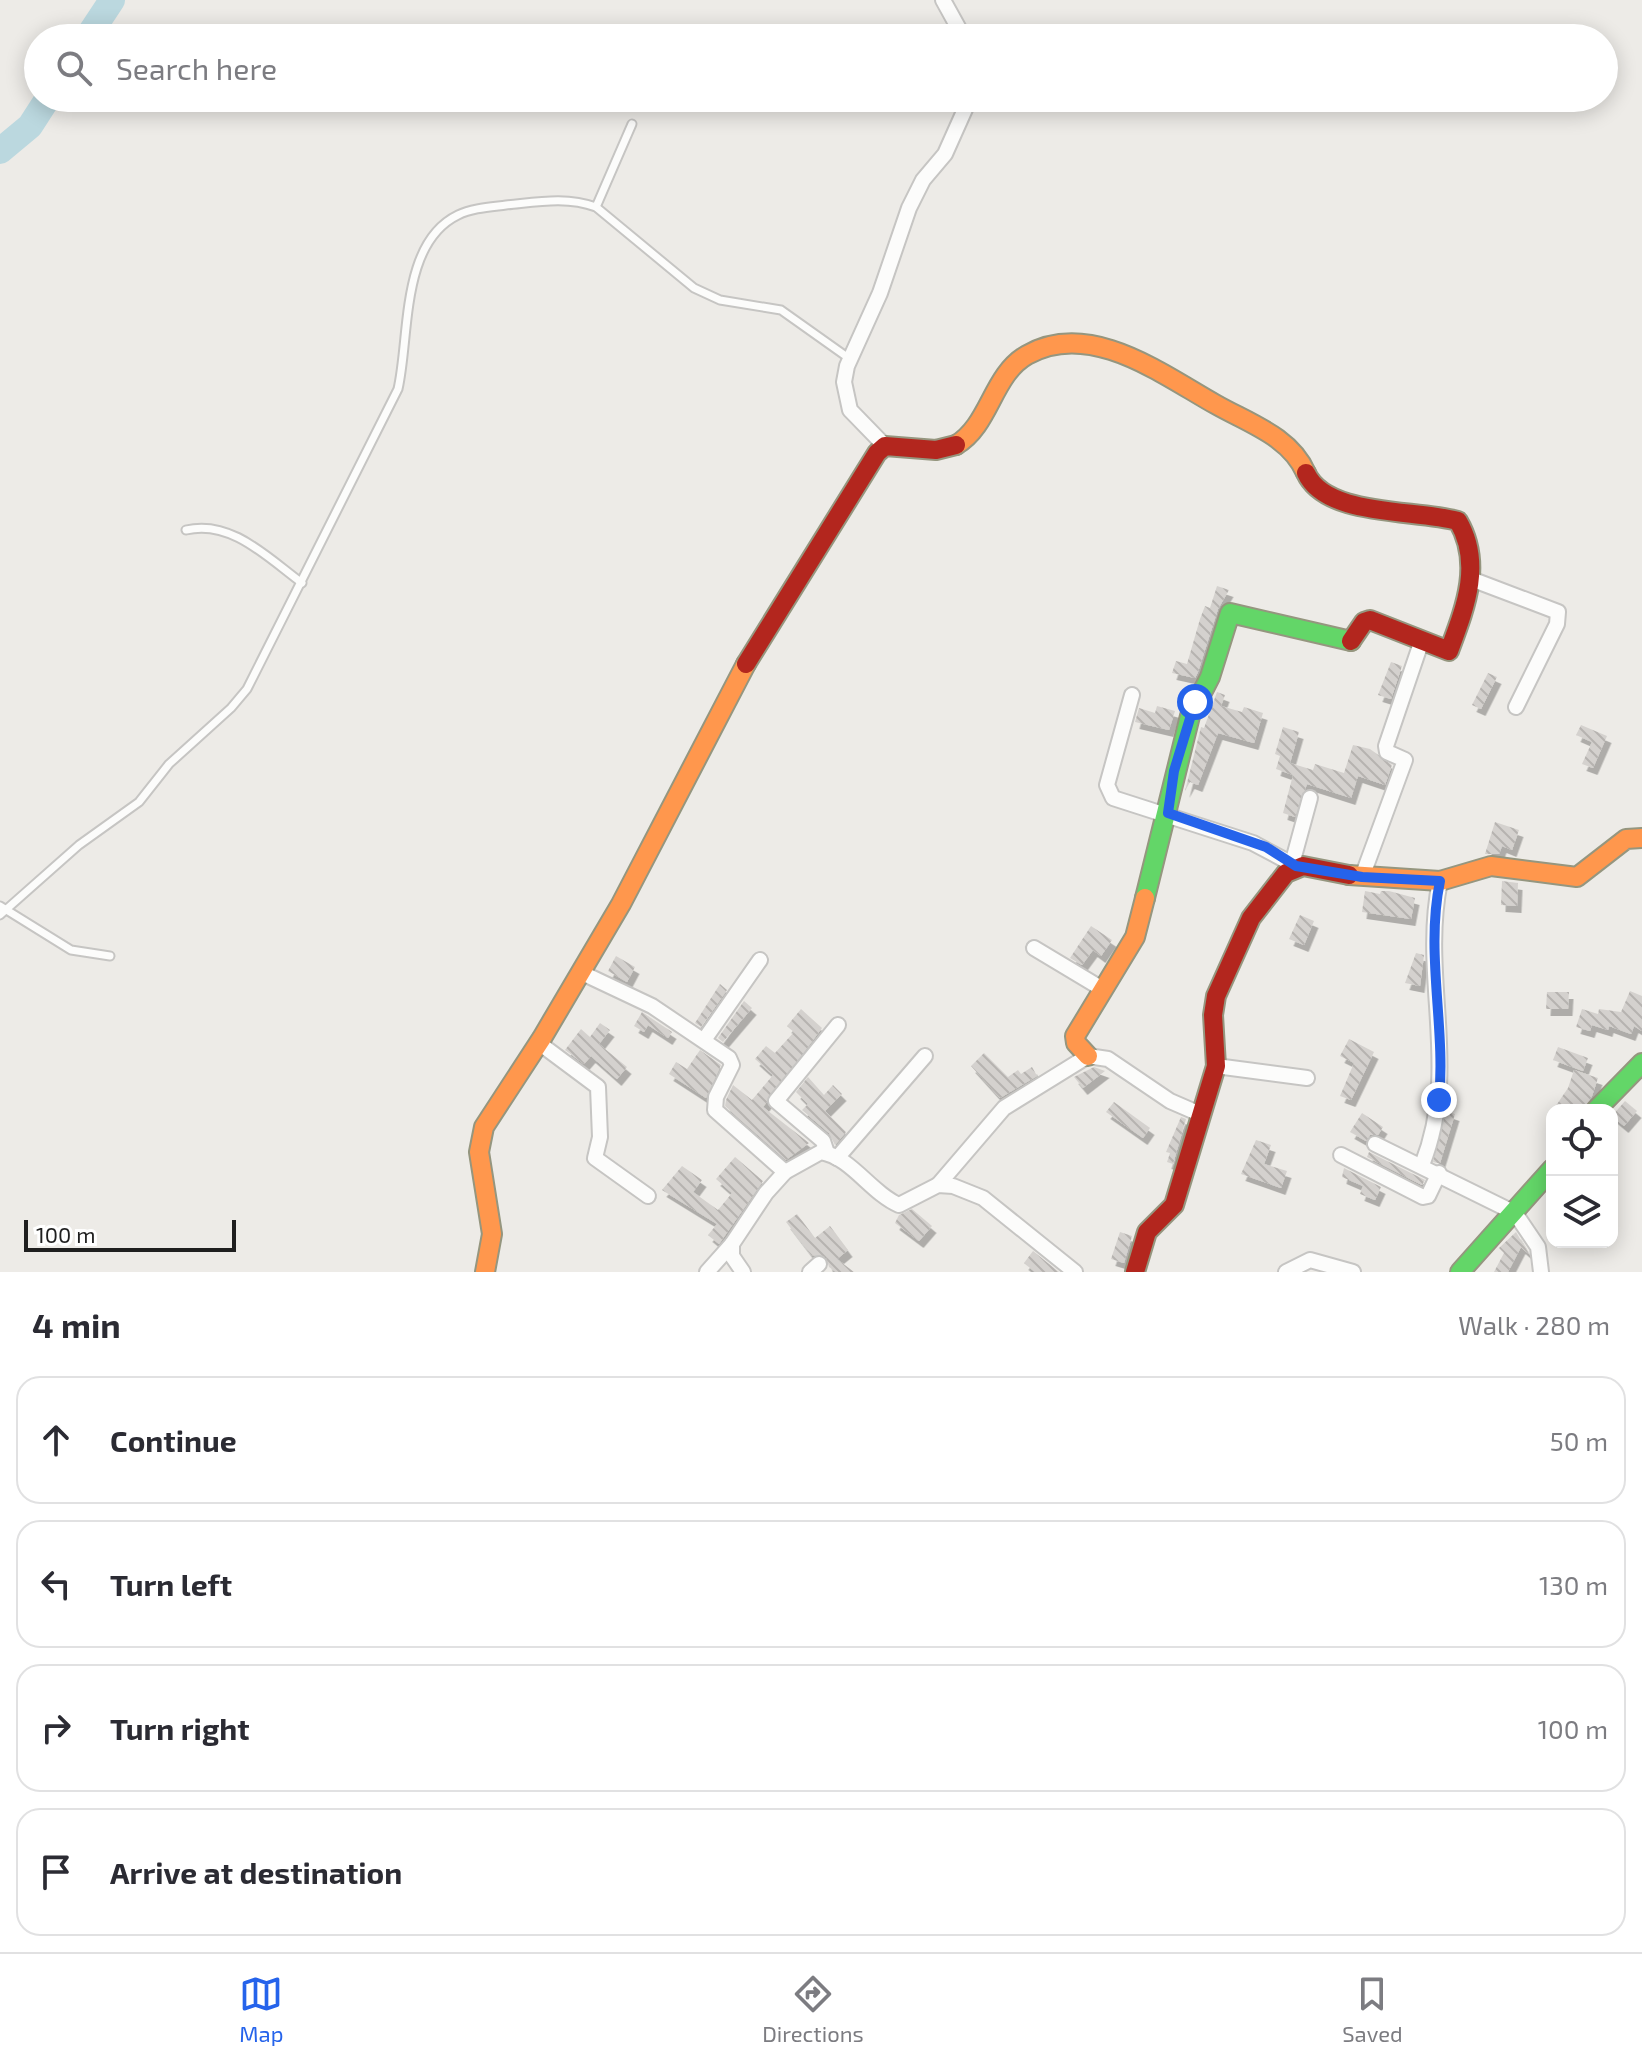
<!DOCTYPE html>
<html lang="en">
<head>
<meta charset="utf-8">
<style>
  body { margin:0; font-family:"Exo 2",sans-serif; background:#f7f7f7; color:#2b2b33 }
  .controls { position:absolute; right:24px; bottom:24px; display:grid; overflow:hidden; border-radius:16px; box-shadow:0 4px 20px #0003 }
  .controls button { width:72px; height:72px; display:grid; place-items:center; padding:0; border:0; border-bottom:2px solid #e1e1e2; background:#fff; color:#2b2b33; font:40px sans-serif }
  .scale { position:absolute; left:24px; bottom:20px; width:212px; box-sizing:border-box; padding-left:8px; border:4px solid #1f1f1f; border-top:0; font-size:22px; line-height:28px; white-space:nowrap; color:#1f1f1f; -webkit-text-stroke:6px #fff; paint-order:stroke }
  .stop { position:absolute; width:24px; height:24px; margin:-18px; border:6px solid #2563eb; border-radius:50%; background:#fff }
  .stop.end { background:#2563eb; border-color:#fff; box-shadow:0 2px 8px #0008 }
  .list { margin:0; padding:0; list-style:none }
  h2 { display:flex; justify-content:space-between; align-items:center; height:104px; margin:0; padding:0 32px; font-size:34px }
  h2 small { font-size:26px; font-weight:400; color:#7c7c81 }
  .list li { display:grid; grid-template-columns:52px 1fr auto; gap:24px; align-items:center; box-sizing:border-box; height:128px; margin:0 16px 16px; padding:0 16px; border:2px solid #e1e1e2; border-radius:24px }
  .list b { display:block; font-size:30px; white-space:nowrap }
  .list em { font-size:26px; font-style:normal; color:#7c7c81 }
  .icon { flex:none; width:44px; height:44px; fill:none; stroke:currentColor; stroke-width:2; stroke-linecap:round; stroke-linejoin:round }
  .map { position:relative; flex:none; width:1642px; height:1272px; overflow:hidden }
  .search { position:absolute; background:#fff; box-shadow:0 4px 20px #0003; left:24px; right:24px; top:24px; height:88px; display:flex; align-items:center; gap:20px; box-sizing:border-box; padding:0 28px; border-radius:44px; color:#7c7c81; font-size:30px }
  .sheet { height:680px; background:#fff }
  nav { display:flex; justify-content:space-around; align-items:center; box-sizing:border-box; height:112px; border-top:2px solid #e1e1e2; background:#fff; font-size:22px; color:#7c7c81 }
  nav a { display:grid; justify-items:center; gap:4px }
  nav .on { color:#2563eb }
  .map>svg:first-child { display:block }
</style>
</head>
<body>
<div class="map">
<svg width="1642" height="1272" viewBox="0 0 1642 1272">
  <defs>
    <pattern id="building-back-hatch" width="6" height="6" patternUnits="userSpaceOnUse" patternTransform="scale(2)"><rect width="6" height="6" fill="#d4d1ce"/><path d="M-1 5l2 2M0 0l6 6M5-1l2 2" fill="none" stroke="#b6b3b0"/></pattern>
    <filter id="shadow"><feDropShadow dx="4.5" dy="7" stdDeviation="0" flood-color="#0004"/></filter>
  </defs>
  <rect width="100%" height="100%" fill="#edebe7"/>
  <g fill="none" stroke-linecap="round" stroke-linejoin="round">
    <!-- river -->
    <g stroke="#bbd8df" stroke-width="26">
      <path d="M87,38L112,0"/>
      <path d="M0,151L30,126L48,98"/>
    </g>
  </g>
  <!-- building -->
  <g fill="url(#building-back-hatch)" filter="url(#shadow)">
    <path d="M1217,586L1229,590L1218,609L1198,672L1195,678L1172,673L1176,661L1187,664L1200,619L1205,606L1210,608Z"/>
    <path d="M1391,662L1402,666L1391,699L1378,695Z"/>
    <path d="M1488,673L1497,677L1481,709L1472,705Z"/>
    <path d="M1217,692L1225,695L1221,706L1242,712L1244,707L1263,713L1254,743L1218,733L1198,785L1190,782L1185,791L1201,727L1204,728Z"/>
    <path d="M1157,706L1175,711L1169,730L1135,722L1139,708L1155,713Z"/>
    <path d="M1581,725L1607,736L1593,768L1582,764L1592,742L1576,735Z"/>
    <path d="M1283,727L1299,732L1290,763L1313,770L1315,764L1344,773L1353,745L1370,749L1392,765L1385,785L1358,776L1351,798L1307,784L1295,817L1283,813L1293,775L1276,769L1280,756L1275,754Z"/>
    <path d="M1495,822L1519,830L1512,850L1502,846L1499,854H1485Z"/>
    <path d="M1502,881L1518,883L1517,906L1501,905Z"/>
    <path d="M1365,891L1380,894L1381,891H1389L1415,898L1411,919L1362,912Z"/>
    <path d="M1300,915L1314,921L1304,945L1289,939Z"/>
    <path d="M1091,926L1112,940L1101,956L1093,950L1082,965L1070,958Z"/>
    <path d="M1416,953L1424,955L1420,986L1405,983Z"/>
    <path d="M616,956L635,967L627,982L608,971Z"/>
    <path d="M720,984L727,990L701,1027L695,1023Z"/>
    <path d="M1630,991L1642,996V1031L1634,1026L1631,1034L1609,1026L1608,1030L1592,1025L1590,1031L1576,1027L1582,1009L1598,1014L1599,1009L1621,1012Z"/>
    <path d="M1547,992H1569L1568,1009H1546Z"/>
    <path d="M744,1001L752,1008L723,1042L718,1038Z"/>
    <path d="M801,1009L822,1028L763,1107L809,1143L786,1160L725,1106L726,1100L733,1085L752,1100L773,1075L755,1059L766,1046L775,1053L794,1032L787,1026Z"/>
    <path d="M642,1012L672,1032L668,1038L648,1025L644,1032L634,1026Z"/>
    <path d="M600,1023L610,1030L599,1044L627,1067L617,1079L591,1056L584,1064L565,1050L581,1029L590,1037Z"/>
    <path d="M1349,1039L1374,1052L1351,1100L1340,1096L1354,1063L1340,1056Z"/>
    <path d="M1558,1047L1588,1058L1583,1071L1553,1060Z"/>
    <path d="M700,1050L721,1065L706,1098L669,1074L676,1062L687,1069Z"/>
    <path d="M984,1053L1008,1077L1018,1070L1021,1074L1032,1067L1037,1076L1000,1098L971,1066Z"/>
    <path d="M1094,1067L1105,1071L1083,1088L1074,1077Z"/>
    <path d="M1574,1070L1598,1078L1592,1096L1583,1110H1553L1568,1088Z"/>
    <path d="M808,1077L824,1095L833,1085L842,1094L825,1111L846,1132L835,1145L829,1133L802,1110L808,1104L796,1092Z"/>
    <path d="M1625,1101L1637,1111L1624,1126L1612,1116Z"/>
    <path d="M1114,1102L1150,1128L1143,1138L1106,1112Z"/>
    <path d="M1446,1111L1455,1114L1440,1163H1437L1433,1162Z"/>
    <path d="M1362,1113L1383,1127L1378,1135H1370L1366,1141L1350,1132Z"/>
    <path d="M1181,1117L1186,1119L1173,1164L1167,1162L1170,1153L1166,1152Z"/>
    <path d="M1256,1140L1271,1145L1264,1164L1287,1171L1281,1188L1241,1174Z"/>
    <path d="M1369,1152L1425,1180L1422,1185L1367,1157Z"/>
    <path d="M735,1157L763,1181L719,1244L708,1235L717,1224L662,1190L682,1166L702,1180L693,1192L718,1210L732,1193L716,1179Z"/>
    <path d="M1344,1168L1381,1187L1375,1200L1360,1194L1363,1186L1342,1177Z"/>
    <path d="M912,1209L932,1226L919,1241L895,1223L899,1215Z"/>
    <path d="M797,1214L815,1238L830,1226L848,1250L837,1259L854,1272H836L829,1267L826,1257L811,1255L786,1222Z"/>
    <path d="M1120,1232L1132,1236L1124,1263L1111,1259Z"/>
    <path d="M1516,1232L1529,1254L1521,1247L1508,1272H1494L1504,1253L1499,1248Z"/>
    <path d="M1033,1251L1059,1272H1035L1024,1263Z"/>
  </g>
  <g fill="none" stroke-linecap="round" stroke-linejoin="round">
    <defs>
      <g id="lane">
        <path d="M596,207L632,124"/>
        <path d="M186,530C231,519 268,558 302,583"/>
        <path d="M0,906L71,950L110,956"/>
        <path d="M0,915L79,845L139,802L169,764L231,708L247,689L398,389C410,337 400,243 458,215C472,208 490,207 506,205C537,202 566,196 596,207L694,288L720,300L781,310L850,359"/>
      </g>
      <g id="street">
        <path d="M943,0L964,38"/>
        <path d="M885,446L850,410L844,382L847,366L880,293L909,208L923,180L945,154L970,98"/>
        <path d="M1471,579L1558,612L1557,624L1516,707"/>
        <path d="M1132,695L1107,785L1113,798L1253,843L1296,866"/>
        <path d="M1292,864L1310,798"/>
        <path d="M1362,877L1405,760L1387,752L1386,746L1422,640"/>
        <path d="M1034,948L1104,990"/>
        <path d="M580,972L652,1006L729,1058L732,1065L716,1097L715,1110L785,1172"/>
        <path d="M704,1040L760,960"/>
        <path d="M539,1043L598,1087L600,1137L595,1158L648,1196"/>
        <path d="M1216,1066L1307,1078"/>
        <path d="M1375,1144L1515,1213L1538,1247L1541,1272"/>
        <path d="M827,1153L823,1141L776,1101L838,1025"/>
        <path d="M1341,1155L1423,1197L1428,1196L1439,1173"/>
        <path d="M837,1158L925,1056"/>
        <path d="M1422,1165C1461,1067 1420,979 1440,881"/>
        <path d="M938,1185L1004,1108L1088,1056L1108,1059L1170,1101L1200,1114"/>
        <path d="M707,1272L732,1244"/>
        <path d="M743,1272L732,1256V1244L766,1193L785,1172L821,1152C851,1157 871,1193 899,1205L938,1185L953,1186L983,1198L1075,1272"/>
        <path d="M810,1272L819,1264"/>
        <path d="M1286,1272L1310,1260L1353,1272"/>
      </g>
      <g id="fast">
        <path d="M1145,898L1190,716L1210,677L1230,613L1351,641"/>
        <path d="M1596,1110L1642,1063"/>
        <path d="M1460,1272L1552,1169"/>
      </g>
      <g id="slow">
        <path d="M956,445C990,425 992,375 1027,355C1090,319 1163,375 1215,404C1248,423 1290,436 1306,473"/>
        <path d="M1349,875L1440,881L1491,866L1577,877L1626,839L1642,838"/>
        <path d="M1088,1056L1076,1043L1075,1036L1135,937L1145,898"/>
        <path d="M485,1272L492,1234L479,1152L484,1127L542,1038L621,904L746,664"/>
      </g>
      <g id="jam">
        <path d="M1306,473C1326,517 1415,509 1458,521C1483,564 1465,608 1449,651L1370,620L1364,622L1351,641"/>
        <path d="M746,664L877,453L885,446L936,450L956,445"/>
        <path d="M1135,1272L1147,1232L1174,1205L1216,1066L1213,1015L1216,996L1251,918L1286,873L1303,866L1349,875"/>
      </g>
    </defs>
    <!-- lane casing -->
    <use href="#lane" stroke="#c6c5c3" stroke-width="11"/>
    <!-- street casing -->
    <use href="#street" stroke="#c6c5c3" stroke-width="18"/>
    <!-- fast casing -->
    <use href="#fast" stroke="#95967f" stroke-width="22"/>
    <!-- slow casing -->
    <use href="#slow" stroke="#95967f" stroke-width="22"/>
    <!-- jam casing -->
    <use href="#jam" stroke="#95967f" stroke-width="22"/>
    <!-- lane -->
    <use href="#lane" stroke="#fcfcfb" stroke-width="7"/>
    <!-- street -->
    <use href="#street" stroke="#fcfcfb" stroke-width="14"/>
    <!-- fast -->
    <use href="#fast" stroke="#63d668" stroke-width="18"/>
    <!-- slow -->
    <use href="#slow" stroke="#ff974d" stroke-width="18"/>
    <!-- jam -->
    <use href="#jam" stroke="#b3261e" stroke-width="18"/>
  </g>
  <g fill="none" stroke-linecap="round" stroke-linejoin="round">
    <!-- route -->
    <path stroke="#2563eb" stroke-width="10" d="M1195,702L1174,771L1168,813L1266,847L1296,866L1362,877L1440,881C1425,954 1446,1026 1439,1100"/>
  </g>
</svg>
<div class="controls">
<button><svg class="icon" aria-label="locate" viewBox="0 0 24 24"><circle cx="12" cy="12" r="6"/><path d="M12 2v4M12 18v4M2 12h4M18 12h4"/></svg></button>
<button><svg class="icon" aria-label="layers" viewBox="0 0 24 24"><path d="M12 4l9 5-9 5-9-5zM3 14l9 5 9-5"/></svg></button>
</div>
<div class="scale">100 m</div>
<div class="stop" style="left:1195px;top:702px"></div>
<div class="stop end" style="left:1439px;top:1100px"></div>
<div class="search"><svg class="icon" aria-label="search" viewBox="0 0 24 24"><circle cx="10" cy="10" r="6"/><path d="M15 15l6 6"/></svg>Search here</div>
</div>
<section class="sheet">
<h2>4 min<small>Walk · 280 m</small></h2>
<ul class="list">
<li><svg class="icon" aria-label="ahead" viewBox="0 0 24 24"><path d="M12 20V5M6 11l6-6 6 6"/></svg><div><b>Continue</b></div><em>50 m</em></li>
<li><svg class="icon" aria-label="left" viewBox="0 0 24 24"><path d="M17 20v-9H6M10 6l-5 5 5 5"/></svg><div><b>Turn left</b></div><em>130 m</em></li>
<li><svg class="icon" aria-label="right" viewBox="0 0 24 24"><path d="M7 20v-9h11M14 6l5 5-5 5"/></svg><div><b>Turn right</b></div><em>100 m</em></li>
<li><svg class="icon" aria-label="arrive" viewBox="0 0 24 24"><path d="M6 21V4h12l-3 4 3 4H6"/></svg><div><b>Arrive at destination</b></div></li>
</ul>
</section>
<nav>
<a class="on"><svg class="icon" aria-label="map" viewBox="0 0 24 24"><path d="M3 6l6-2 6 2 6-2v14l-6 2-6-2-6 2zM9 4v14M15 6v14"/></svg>Map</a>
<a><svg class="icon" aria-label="directions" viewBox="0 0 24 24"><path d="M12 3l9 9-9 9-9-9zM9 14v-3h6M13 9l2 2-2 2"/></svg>Directions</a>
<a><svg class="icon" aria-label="saved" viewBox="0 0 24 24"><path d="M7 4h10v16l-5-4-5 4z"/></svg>Saved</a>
</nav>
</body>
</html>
